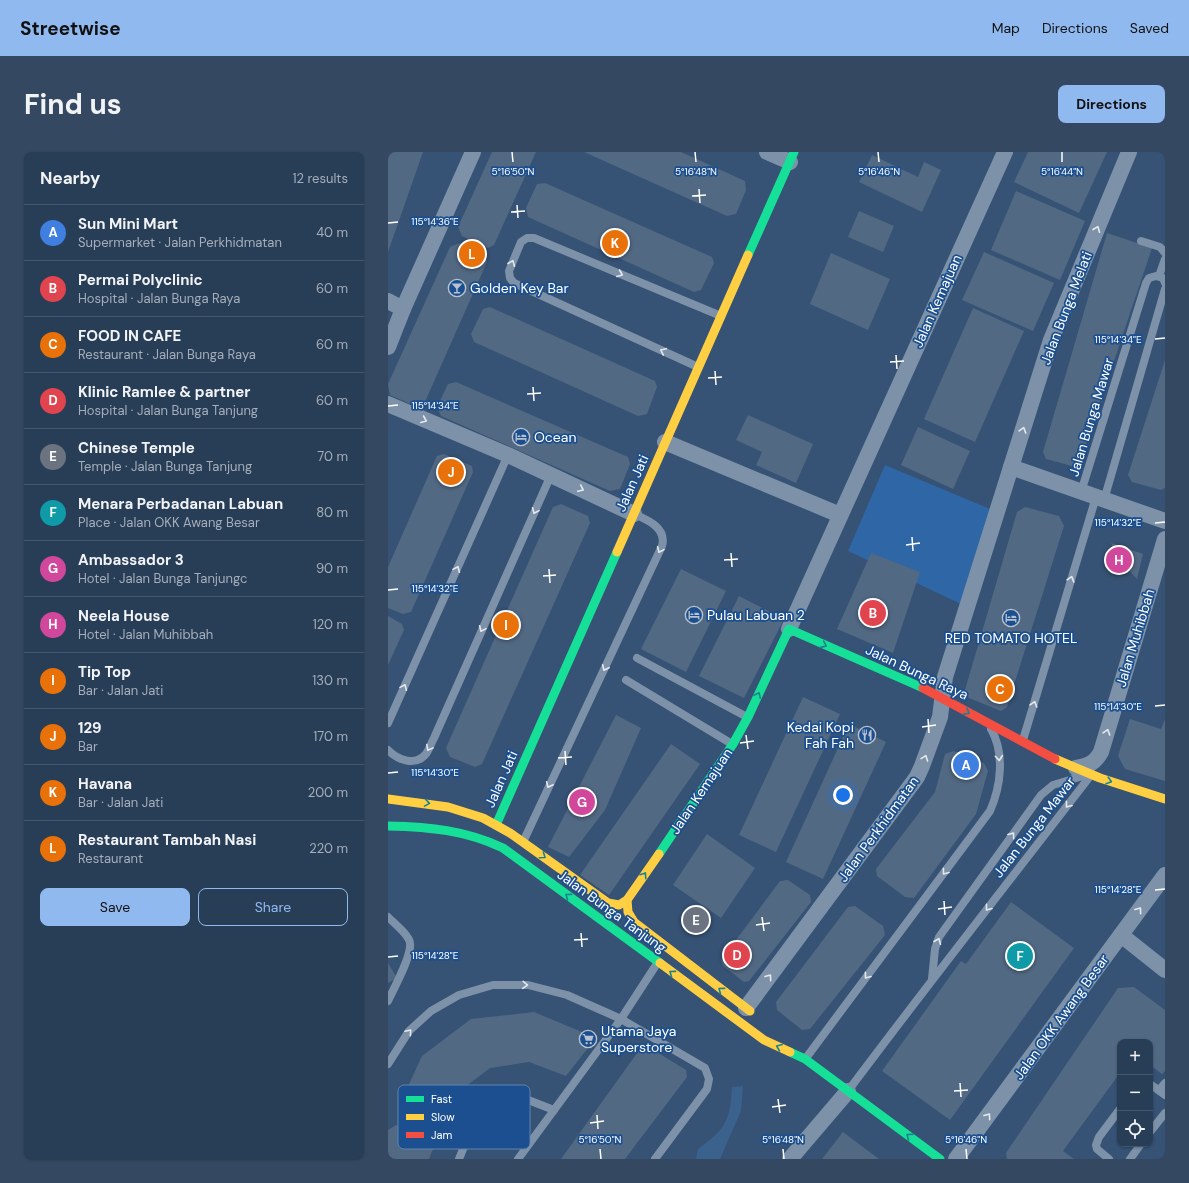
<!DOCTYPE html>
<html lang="en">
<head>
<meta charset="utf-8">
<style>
  body { margin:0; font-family:"DM Sans",sans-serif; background:#344961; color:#f1f3f6 }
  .controls { position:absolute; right:12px; bottom:12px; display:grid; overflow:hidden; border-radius:8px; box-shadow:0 1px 3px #0004 }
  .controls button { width:36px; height:36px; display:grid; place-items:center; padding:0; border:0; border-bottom:1px solid #44576d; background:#283e57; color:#f1f3f6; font:20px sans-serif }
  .you { position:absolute; left:455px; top:643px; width:14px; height:14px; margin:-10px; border:3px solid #fff; border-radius:50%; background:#1a73e8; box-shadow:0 0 0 6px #1a73e833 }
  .badge { display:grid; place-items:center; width:26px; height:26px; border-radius:50%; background:#90b9f0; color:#fff; font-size:13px; font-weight:700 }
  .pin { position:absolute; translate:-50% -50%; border:2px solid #fff; box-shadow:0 1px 4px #0006 }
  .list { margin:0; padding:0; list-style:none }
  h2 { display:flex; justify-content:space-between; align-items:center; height:52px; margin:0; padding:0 16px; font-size:17px }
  h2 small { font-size:13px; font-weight:400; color:#a5aeba }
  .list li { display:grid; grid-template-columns:26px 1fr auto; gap:12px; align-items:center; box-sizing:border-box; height:56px; padding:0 16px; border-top:1px solid #44576d }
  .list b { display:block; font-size:15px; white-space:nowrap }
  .list p { margin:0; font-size:13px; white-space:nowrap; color:#a5aeba }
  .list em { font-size:13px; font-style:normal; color:#a5aeba }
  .actions { display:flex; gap:8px; padding:12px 16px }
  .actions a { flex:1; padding:9px 0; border:1px solid #90b9f0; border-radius:8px; text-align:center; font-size:14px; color:#90b9f0 }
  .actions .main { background:#90b9f0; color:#111 }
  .icon { flex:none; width:22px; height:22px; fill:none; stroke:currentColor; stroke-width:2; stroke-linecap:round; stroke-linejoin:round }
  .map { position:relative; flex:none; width:777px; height:1007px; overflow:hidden; border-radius:8px }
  header { display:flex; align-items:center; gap:24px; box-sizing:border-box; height:56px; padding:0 20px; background:#90b9f0; color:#111 }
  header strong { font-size:19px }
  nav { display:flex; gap:22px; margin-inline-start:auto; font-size:14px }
  .intro { display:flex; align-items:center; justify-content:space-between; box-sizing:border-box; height:96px; padding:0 24px }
  h1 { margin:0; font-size:28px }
  .button { padding:10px 18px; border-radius:8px; background:#90b9f0; color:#111; font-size:14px; font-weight:700 }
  main { display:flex; gap:24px; padding:0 24px }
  aside { flex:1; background:#283e57; border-radius:8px; box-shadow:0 1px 3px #0004 }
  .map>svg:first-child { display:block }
</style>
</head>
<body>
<header>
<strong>Streetwise</strong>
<nav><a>Map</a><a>Directions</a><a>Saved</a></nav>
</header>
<div class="intro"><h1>Find us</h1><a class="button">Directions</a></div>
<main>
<aside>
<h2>Nearby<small>12 results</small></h2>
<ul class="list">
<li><span class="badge" style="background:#3f7fe0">A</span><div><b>Sun Mini Mart</b><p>Supermarket · Jalan Perkhidmatan</p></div><em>40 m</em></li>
<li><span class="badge" style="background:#e0444e">B</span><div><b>Permai Polyclinic</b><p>Hospital · Jalan Bunga Raya</p></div><em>60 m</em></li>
<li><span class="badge" style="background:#e8710a">C</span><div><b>FOOD IN CAFE</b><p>Restaurant · Jalan Bunga Raya</p></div><em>60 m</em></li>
<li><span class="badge" style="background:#e0444e">D</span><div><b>Klinic Ramlee &amp; partner</b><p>Hospital · Jalan Bunga Tanjung</p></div><em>60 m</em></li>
<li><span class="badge" style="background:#6b7280">E</span><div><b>Chinese Temple</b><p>Temple · Jalan Bunga Tanjung</p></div><em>70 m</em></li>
<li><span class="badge" style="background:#0f9aa8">F</span><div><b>Menara Perbadanan Labuan</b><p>Place · Jalan OKK Awang Besar</p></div><em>80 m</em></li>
<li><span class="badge" style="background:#d1479c">G</span><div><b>Ambassador 3</b><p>Hotel · Jalan Bunga Tanjungc</p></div><em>90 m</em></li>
<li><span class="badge" style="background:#d1479c">H</span><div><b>Neela House</b><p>Hotel · Jalan Muhibbah</p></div><em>120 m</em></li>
<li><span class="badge" style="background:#e8710a">I</span><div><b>Tip Top</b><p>Bar · Jalan Jati</p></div><em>130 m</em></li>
<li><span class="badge" style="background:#e8710a">J</span><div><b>129</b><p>Bar</p></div><em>170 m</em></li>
<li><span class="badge" style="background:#e8710a">K</span><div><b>Havana</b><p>Bar · Jalan Jati</p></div><em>200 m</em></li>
<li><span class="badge" style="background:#e8710a">L</span><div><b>Restaurant Tambah Nasi</b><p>Restaurant</p></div><em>220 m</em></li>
</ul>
<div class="actions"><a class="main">Save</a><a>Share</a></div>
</aside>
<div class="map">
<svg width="777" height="1007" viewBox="0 0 777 1007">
  <rect width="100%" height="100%" fill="#365274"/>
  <!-- green -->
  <path fill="#2f66a5" d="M497,313L602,357L573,452L460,399Z"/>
  <!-- water -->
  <path fill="#3b618d" d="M355,934L353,959L332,1007H308L310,997C320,989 333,981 338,968C343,958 343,946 344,935Z"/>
  <!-- building -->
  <g fill="#526984">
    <path d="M0,0H35L0,100Z"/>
    <path d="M104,0H148L106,93L100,96L74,84L70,75Z"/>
    <path d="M196,0H293L357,29L358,38L348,62L339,64Z"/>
    <path d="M640,0H719L691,61L626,30Z"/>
    <path d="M484,3L530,25L536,10L553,18L534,60L471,30Z"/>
    <path d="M157,31L324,105L326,111L313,138L306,140L140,65L138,56L149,32Z"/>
    <path d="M628,39L697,69L672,128L603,98Z"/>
    <path d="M471,59L506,74L495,100L460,85Z"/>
    <path d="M719,81L764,96L692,310L684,314L658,307L655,300Z"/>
    <path d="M71,91L97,102L99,110L36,252L29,255L2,243L0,232L62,95Z"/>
    <path d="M596,100L666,131L645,179L574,148Z"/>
    <path d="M443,101L502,127L480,178L422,152Z"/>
    <path d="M102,155L267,229L269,235L259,262L250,264L86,190L83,182L95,157Z"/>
    <path d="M585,156L636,179L587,290L536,267Z"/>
    <path d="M777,208V336L773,338L744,330L740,323Z"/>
    <path d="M68,230L240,305L242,312L232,337L222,339L53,264L49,255L60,232Z"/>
    <path d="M360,263L425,292L408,331L368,313L374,300L348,288Z"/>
    <path d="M530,275L582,299L565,337L513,313Z"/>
    <path d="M56,302L84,314L85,320L23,460L15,462L0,456V415L49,304Z"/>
    <path d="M173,352L200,364L202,371L94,612L87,615L62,605L58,596L165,355Z"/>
    <path d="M637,355L671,364L676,374L619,555L613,559L581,546L577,538L629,360Z"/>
    <path d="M723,391L755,402L749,427L731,408Z"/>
    <path d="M483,401L532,420L505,501L449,477Z"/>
    <path d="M293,417L338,439L298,520L253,497Z"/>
    <path d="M351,444L396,467L356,546L311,524Z"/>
    <path d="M0,464L14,472L16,478L0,513Z"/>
    <path d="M415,545L452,562L388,700L351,683Z"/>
    <path d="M228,563L253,576L217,658L181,705L160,695Z"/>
    <path d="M742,567L773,577L777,567V629L737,617L730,604Z"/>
    <path d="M461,572L498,590L435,727L398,710Z"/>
    <path d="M283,592L312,612L221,743L192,723Z"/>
    <path d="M566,599L596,611L600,619L588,662L526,746L517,745L489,724L488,717L547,640L557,602Z"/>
    <path d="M319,682L367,716L333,766L285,733Z"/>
    <path d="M400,728L422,743L423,750L361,829L356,830L335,814L333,808L392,729Z"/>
    <path d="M623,750L686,796L562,968L494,919L573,809L578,812Z"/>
    <path d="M467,754L495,774L497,783L422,877L414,878L389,858L388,850L460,755Z"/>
    <path d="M0,811L9,826L0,831Z"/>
    <path d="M746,835L777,858V919L774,922L762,913V890H732V921L675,999L686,1007H619L618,1001L730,836Z"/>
    <path d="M146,860L201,883L203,892L178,924L141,910L102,916L73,938L55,975L47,979L13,962L11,954L34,904L83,867Z"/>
    <path d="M252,897H264L298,918L299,925L237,1007H173Z"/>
    <path d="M8,973L42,989L45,997L41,1007H0V978Z"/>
    <path d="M455,980L491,1007H434Z"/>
  </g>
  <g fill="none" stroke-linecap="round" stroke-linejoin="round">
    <!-- lane -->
    <g stroke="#7d92a8" stroke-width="8">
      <path d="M753,89L772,95L777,101"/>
      <path d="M771,124L777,107"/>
      <path d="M310,215L126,131L122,126L121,119L133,90L139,86H146L333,164"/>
      <path d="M693,340L758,131L761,126L768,124L775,126L777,131"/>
      <path d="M716,348L777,137"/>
      <path d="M249,506L359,565"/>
      <path d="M238,528L344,592"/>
      <path d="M0,571L120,303"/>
      <path d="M635,588L708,345"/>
      <path d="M0,598C9,607 26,615 37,603C41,599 43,591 46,586L163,323"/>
      <path d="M135,690L274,394C279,376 260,368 246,362"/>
      <path d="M0,765C6,771 21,783 22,791C24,804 6,836 0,849"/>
      <path d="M544,827L547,797L551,785L653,643L665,633L695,624"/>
      <path d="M418,906L602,659C613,634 617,601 603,577"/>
      <path d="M0,912L21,879L43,859L71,843L105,833H140L179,843L233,867L317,916L321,927L319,937L267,1007"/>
      <path d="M762,932L777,943"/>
      <path d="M771,938L777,931"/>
      <path d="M460,939C540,832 622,728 703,623"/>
      <path d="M762,980L777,961"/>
      <path d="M71,1007L91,958L101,946L111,942L122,941L166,958"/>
      <path d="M130,1007L233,867L270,810"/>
      <path d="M721,1007L709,997L708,993L711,985L732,957"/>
      <path d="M742,1007L753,992"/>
    </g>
    <!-- street -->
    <g stroke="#7d92a8" stroke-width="16">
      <path d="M379,0L402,10"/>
      <path d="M0,149L15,157"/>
      <path d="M0,195L15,157L85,0"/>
      <path d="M0,252L120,303L246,362"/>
      <path d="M277,290L452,363"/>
      <path d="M623,315L777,369"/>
      <path d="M401,477L617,0"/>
      <path d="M688,616C700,614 707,611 713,600L777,387"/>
      <path d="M733,783L777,818"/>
      <path d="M358,856L529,625L534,614L552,565L557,525L663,188L741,0"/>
      <path d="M402,1007L460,939"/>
      <path d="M568,1007L777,723"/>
    </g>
    <!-- fast -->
    <g stroke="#16e098" stroke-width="9">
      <path d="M360,103L406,0"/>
      <path d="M108,673L229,400"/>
      <path d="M0,674C42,675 77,678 115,696L272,811"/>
      <path d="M271,702L345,592L360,565L401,477L535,536"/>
      <path d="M402,900L417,907L552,1007"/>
    </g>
    <!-- slow -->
    <g stroke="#ffcf43" stroke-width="9">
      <path d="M229,400L360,103"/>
      <path d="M667,607L712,626L777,647"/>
      <path d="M0,647L60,655L95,666L122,681L220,751L231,753L239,748L271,702"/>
      <path d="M239,748L240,760L246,770L362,859"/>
      <path d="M272,811L376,888L402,900"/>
    </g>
    <!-- jam -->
    <path stroke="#f24e42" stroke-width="9" d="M535,536L667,607"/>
  </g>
  <!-- one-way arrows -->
  <defs><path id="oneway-chevron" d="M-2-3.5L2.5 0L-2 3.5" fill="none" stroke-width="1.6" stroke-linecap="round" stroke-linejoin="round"/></defs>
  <g stroke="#e5e9ee">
    <use href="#oneway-chevron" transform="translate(709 77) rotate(-68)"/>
    <use href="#oneway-chevron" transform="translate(124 111) rotate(-68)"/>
    <use href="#oneway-chevron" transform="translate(232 122) rotate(23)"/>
    <use href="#oneway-chevron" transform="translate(275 199) rotate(-155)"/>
    <use href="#oneway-chevron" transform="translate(36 268) rotate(23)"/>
    <use href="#oneway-chevron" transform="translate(635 278) rotate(-72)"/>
    <use href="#oneway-chevron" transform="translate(193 337) rotate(25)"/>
    <use href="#oneway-chevron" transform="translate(147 359) rotate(114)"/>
    <use href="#oneway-chevron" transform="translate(272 398) rotate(114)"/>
    <use href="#oneway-chevron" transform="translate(69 417) rotate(-66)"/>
    <use href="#oneway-chevron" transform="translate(683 427) rotate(-73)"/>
    <use href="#oneway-chevron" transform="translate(94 477) rotate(114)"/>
    <use href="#oneway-chevron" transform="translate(217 516) rotate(115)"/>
    <use href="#oneway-chevron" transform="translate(16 535) rotate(-66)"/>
    <use href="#oneway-chevron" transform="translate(646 552) rotate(-73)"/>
    <use href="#oneway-chevron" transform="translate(719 580) rotate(-73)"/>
    <use href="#oneway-chevron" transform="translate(41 596) rotate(118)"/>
    <use href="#oneway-chevron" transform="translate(537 606) rotate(-70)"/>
    <use href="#oneway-chevron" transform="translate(611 606) rotate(85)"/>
    <use href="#oneway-chevron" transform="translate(161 633) rotate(115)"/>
    <use href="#oneway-chevron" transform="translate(680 653) rotate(128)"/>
    <use href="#oneway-chevron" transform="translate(624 683) rotate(-54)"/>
    <use href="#oneway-chevron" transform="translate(557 720) rotate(127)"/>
    <use href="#oneway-chevron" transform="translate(600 756) rotate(128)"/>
    <use href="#oneway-chevron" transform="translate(751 758) rotate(-54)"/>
    <use href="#oneway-chevron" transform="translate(550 789) rotate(-68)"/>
    <use href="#oneway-chevron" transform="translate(479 824) rotate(127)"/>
    <use href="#oneway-chevron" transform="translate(381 825) rotate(-54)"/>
    <use href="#oneway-chevron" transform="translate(137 833) rotate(4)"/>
    <use href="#oneway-chevron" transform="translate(21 880) rotate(-50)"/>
    <use href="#oneway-chevron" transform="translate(600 964) rotate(-54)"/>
  </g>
  <g stroke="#198292">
    <use href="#oneway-chevron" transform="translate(436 493) rotate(24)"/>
    <use href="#oneway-chevron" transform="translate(370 543) rotate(-65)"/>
    <use href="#oneway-chevron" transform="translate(579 560) rotate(28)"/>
    <use href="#oneway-chevron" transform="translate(721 629) rotate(18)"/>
    <use href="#oneway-chevron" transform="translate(39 651) rotate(9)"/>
    <use href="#oneway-chevron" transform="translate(155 704) rotate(35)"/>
    <use href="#oneway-chevron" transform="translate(256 723) rotate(-56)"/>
    <use href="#oneway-chevron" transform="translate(180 744) rotate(-144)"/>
    <use href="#oneway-chevron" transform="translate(284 821) rotate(-144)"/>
    <use href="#oneway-chevron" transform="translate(333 838) rotate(-143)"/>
    <use href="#oneway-chevron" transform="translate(391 895) rotate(-157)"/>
    <use href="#oneway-chevron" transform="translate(521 984) rotate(-143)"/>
  </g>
  <!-- ticks -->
  <path fill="none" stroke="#fff" stroke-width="1.5" d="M124,0L125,10M307,0L308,10M490,0L491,10M674,0V10M311,37L312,51M304,44L318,43M129,53L130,66M123,60L137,59M0,71L10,70M767,187L777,186M508,203L509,217M502,210L516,209M327,219L328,233M320,226L334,225M145,235L146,249M139,242L153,241M0,254L10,253M767,371L777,370M524,385L525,399M518,393L532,391M343,401L344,415M336,408L350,407M161,417L162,431M155,424L168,423M0,438L10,437M767,554L777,553M540,567L541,581M534,575L548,573M358,583L360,597M352,591L366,589M177,599L178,613M170,606L184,605M0,621L10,620M767,738L777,737M556,749L557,763M550,757L564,755M374,765L376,779M368,773L382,771M193,781L194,795M186,788L200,787M0,805L10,804M572,931L573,945M566,939L580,938M390,947L392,961M384,955L398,953M209,963L210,977M202,971L216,969M212,997L213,1007M395,997L396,1007M578,997L579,1007"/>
  <!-- icons -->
  <defs>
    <symbol id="bar-ring" viewBox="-11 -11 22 22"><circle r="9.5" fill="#1b4f8f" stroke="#b9c2ce" stroke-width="1.5"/><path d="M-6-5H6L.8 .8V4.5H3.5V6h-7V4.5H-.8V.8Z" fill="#b9c2ce"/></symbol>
    <symbol id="hotel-ring" viewBox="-11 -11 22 22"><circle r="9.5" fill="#1b4f8f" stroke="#b9c2ce" stroke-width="1.5"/><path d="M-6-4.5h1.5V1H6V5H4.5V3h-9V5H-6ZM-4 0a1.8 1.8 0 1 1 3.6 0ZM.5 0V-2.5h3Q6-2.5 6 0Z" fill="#b9c2ce"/></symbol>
    <symbol id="restaurant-ring" viewBox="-11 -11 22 22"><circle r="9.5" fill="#1b4f8f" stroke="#b9c2ce" stroke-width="1.5"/><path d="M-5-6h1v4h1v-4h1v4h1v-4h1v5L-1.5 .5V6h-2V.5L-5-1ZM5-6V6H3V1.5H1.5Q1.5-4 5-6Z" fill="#b9c2ce"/></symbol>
    <symbol id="supermarket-ring" viewBox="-11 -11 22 22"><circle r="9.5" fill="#1b4f8f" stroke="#b9c2ce" stroke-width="1.5"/><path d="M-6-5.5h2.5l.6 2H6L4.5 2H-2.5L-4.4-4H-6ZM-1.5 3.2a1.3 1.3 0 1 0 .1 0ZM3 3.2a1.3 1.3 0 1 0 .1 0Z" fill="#b9c2ce"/></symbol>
  </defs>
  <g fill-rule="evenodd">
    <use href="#bar-ring" x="59" y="126" width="20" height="20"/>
    <use href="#hotel-ring" x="123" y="275" width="20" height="20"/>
    <use href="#hotel-ring" x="296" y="453" width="20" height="20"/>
    <use href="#hotel-ring" x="613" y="456" width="20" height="20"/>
    <use href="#restaurant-ring" x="469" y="573" width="20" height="20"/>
    <use href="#supermarket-ring" x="190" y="877" width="20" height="20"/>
  </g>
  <g text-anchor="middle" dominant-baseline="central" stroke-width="3.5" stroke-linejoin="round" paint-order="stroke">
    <!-- poi labels -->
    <g font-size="14" fill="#fff" stroke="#1b4f8f" text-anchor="start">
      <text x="82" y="136">Golden Key Bar</text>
      <text x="146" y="285">Ocean</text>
      <text x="319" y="463">Pulau Labuan 2</text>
      <text x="623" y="486" text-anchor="middle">RED TOMATO HOTEL</text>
      <text x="466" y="575" text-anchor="end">Kedai Kopi<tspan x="466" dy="16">Fah Fah</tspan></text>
      <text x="213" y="879">Utama Jaya<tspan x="213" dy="16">Superstore</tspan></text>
    </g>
    <!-- street labels -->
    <g font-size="14" fill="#fff" stroke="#1b4f8f">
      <text transform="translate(549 149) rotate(-66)">Jalan Kemajuan</text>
      <text transform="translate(678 156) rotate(-69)">Jalan Bunga Melati</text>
      <text transform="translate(703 265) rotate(-73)">Jalan Bunga Mawar</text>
      <text transform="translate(244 331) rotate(-66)">Jalan Jati</text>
      <text transform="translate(747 486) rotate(-73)">Jalan Muhibbah</text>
      <text transform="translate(529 520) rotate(25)">Jalan Bunga Raya</text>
      <text transform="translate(113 627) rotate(-66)">Jalan Jati</text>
      <text transform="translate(313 639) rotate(-56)">Jalan Kemajuan</text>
      <text transform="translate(646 675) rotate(-52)">Jalan Bunga Mawar</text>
      <text transform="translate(490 677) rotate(-54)">Jalan Perkhidmatan</text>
      <text transform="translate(224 759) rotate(36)">Jalan Bunga Tanjung</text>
      <text transform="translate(673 865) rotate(-54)">Jalan OKK Awang Besar</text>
    </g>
  </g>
  <!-- legend -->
  <rect x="10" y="933" width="132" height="64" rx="6" fill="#1b4f8f" stroke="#5f84b1" stroke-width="1"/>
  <rect x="18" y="944" width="18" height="6" fill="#16e098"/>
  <rect x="18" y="962" width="18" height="6" fill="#ffcf43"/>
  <rect x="18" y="980" width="18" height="6" fill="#f24e42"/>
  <g font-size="11" fill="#fff">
    <text x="43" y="951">Fast</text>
    <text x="43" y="969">Slow</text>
    <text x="43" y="987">Jam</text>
  </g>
  <g font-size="10" text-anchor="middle" fill="#fff" stroke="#1b4f8f" stroke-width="3.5" stroke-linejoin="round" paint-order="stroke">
    <text x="125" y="23">5°16'50"N</text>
    <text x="308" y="23">5°16'48"N</text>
    <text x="491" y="23">5°16'46"N</text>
    <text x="674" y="23">5°16'44"N</text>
    <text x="47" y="73">115°14'36"E</text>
    <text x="730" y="191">115°14'34"E</text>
    <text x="47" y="257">115°14'34"E</text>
    <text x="730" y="374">115°14'32"E</text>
    <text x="47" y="440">115°14'32"E</text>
    <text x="730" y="558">115°14'30"E</text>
    <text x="47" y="624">115°14'30"E</text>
    <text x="730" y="741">115°14'28"E</text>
    <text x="47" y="807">115°14'28"E</text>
    <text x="212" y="991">5°16'50"N</text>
    <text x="395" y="991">5°16'48"N</text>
    <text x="578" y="991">5°16'46"N</text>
  </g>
</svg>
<div class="controls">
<button>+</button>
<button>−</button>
<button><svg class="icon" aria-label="locate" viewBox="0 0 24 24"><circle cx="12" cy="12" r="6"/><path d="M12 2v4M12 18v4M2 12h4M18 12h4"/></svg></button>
</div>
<div class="you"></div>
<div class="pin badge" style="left:578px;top:613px;background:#3f7fe0">A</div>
<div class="pin badge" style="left:485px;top:461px;background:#e0444e">B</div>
<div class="pin badge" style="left:612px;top:537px;background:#e8710a">C</div>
<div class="pin badge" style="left:349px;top:803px;background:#e0444e">D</div>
<div class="pin badge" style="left:308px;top:768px;background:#6b7280">E</div>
<div class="pin badge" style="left:632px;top:804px;background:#0f9aa8">F</div>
<div class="pin badge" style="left:194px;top:650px;background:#d1479c">G</div>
<div class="pin badge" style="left:731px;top:408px;background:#d1479c">H</div>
<div class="pin badge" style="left:118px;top:473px;background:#e8710a">I</div>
<div class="pin badge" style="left:63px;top:320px;background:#e8710a">J</div>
<div class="pin badge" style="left:227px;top:91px;background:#e8710a">K</div>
<div class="pin badge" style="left:84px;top:102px;background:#e8710a">L</div>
</div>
</main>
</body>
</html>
